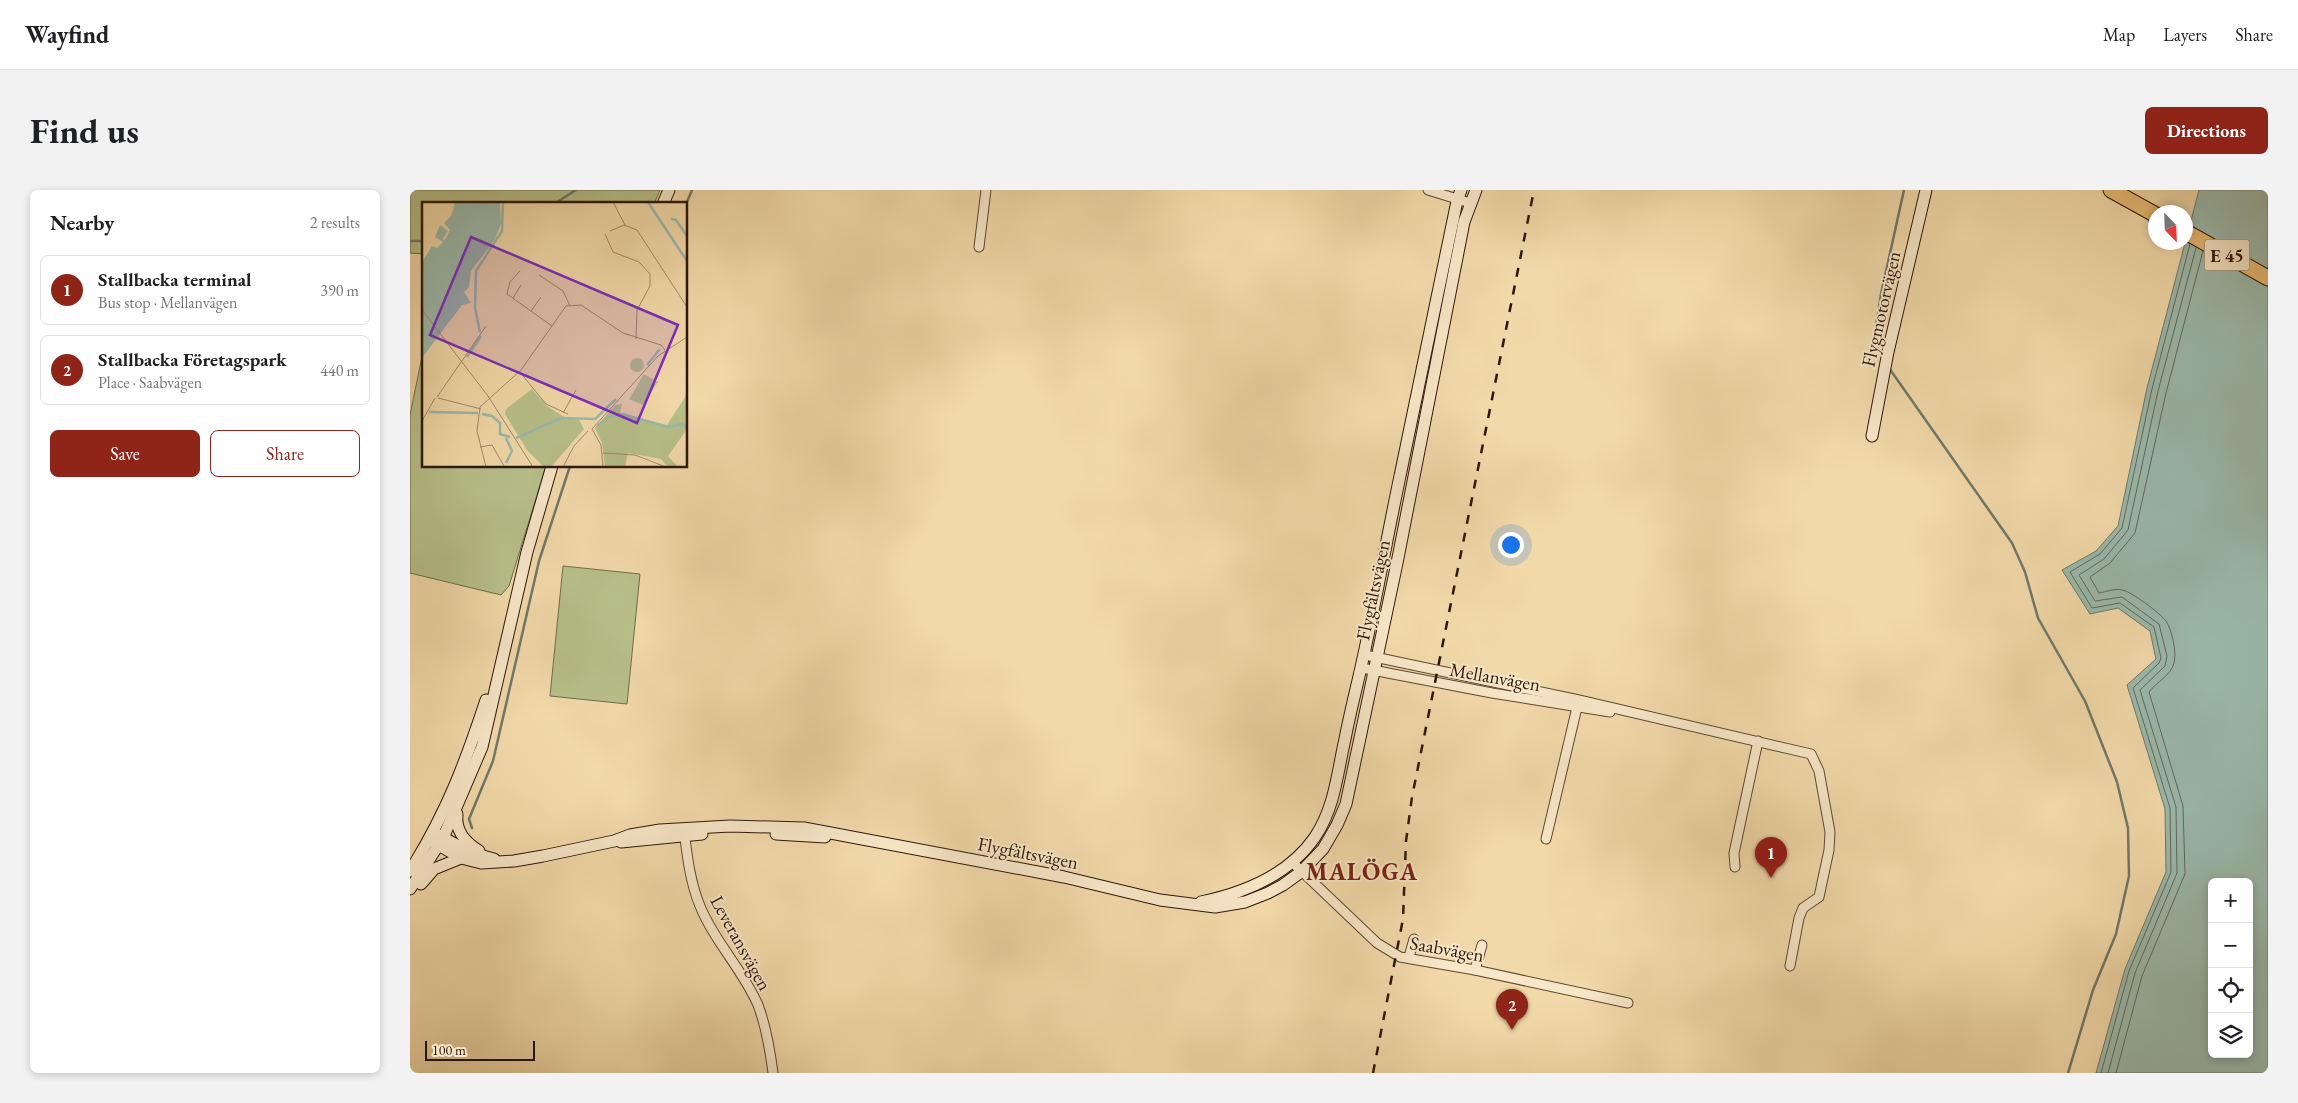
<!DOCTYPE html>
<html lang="en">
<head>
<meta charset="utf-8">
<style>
  body { margin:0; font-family:"EB Garamond",serif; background:#f2f2f2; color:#202124 }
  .controls { position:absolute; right:15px; bottom:15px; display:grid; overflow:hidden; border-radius:8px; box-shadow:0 2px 8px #0003 }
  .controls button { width:45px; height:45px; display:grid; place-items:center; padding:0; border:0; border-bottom:1px solid #e0e0e0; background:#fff; color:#202124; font:25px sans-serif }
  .compass { position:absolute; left:1738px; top:15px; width:45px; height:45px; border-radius:50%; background:#fff; box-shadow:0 2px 8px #0003; rotate:157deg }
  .scale { position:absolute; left:15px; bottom:12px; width:110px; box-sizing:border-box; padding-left:5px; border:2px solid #2b170a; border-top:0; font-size:14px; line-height:18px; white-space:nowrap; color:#2b170a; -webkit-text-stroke:4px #f7e6c7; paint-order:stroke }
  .you { position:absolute; left:1100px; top:354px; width:18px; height:18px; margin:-12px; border:4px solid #fff; border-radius:50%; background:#1a73e8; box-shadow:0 0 0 8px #1a73e833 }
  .badge { display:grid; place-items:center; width:32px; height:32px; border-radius:50%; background:#8f2418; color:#fff; font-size:16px; font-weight:700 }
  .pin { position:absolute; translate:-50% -41px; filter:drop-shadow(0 1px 2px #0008) }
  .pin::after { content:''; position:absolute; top:26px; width:18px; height:15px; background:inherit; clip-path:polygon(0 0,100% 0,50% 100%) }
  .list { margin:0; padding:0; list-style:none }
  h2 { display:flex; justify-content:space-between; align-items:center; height:65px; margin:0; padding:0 20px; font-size:21px }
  h2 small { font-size:16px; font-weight:400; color:#757577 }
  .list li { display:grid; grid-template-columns:32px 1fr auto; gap:15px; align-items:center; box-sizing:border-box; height:70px; margin:0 10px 10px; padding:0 10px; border:1px solid #e0e0e0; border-radius:8px }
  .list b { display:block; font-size:19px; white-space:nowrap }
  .list p { margin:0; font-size:16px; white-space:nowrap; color:#757577 }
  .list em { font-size:16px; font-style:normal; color:#757577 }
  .actions { display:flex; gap:10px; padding:15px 20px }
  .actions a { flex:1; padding:11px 0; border:1px solid #8f2418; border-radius:8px; text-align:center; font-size:18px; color:#8f2418 }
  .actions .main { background:#8f2418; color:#fff }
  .icon { flex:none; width:28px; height:28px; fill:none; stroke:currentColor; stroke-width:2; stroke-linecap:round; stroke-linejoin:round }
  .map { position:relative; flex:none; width:1858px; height:883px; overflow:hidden; border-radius:8px }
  header { display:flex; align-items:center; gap:30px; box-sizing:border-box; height:70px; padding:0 25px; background:#fff; border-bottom:1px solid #e0e0e0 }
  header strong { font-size:24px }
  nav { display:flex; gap:28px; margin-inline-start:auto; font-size:18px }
  .intro { display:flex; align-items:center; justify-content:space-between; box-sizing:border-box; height:120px; padding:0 30px }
  h1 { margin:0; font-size:35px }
  .button { padding:12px 22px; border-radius:8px; background:#8f2418; color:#fff; font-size:18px; font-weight:700 }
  main { display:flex; gap:30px; padding:0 30px }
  aside { flex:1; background:#fff; border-radius:8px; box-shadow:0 2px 8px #0003 }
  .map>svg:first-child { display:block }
</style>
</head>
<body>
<header>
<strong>Wayfind</strong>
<nav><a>Map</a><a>Layers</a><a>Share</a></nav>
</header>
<div class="intro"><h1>Find us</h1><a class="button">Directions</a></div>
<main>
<aside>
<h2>Nearby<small>2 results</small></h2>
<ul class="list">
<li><span class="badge">1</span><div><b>Stallbacka terminal</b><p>Bus stop · Mellanvägen</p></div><em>390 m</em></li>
<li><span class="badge">2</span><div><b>Stallbacka Företagspark</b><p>Place · Saabvägen</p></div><em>440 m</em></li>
</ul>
<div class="actions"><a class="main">Save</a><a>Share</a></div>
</aside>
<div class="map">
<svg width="1858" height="883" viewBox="0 0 1858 883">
  <rect width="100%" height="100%" fill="#f2d9a9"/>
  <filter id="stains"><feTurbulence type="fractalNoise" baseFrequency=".004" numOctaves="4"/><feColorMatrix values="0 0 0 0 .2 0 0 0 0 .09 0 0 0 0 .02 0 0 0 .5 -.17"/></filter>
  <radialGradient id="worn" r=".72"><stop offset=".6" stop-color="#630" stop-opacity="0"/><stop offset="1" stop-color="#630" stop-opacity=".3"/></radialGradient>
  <!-- green -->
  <g fill="#b7c08a" stroke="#716c4a">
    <path d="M0,0H250L244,14H14V64L0,63Z"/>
    <path d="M14,157V276H136L99,396L91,405L0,383V225Z"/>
    <path d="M153,376L230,384L217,514L140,506Z"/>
  </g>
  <!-- water -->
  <path fill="#9bbaac" stroke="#6e796b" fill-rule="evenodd" d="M1789,0H1858V883H1686L1715,779L1756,682L1755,619L1717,495L1746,469L1740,441L1708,418L1680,424L1652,380L1686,361L1708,336L1737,198ZM1802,692H1839V864H1802Z"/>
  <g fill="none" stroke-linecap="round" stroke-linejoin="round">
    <!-- shore -->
    <g stroke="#63685b" stroke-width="1">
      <path d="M1691,883L1719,781L1761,682L1760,618L1723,498L1749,473L1751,468L1744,437L1710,413L1682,418L1660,382L1690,364L1712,338L1742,199L1780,54"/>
      <path d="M1698,883L1725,783L1767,683L1766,617L1730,500L1755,476L1757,466L1749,434L1712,407L1685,411L1669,385L1694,369L1718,340L1748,201L1786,58"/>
      <path d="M1706,883L1732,786L1775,684L1773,616L1739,502C1746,492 1761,486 1764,473C1767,463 1762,440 1756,431C1751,424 1721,401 1712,400C1704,398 1696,402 1689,403L1680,387L1700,373L1725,343L1756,203L1793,61"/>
    </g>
    <!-- stream -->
    <g stroke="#6e796b" stroke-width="2.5">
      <path d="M144,14L166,0"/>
      <path d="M276,14L282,0"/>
      <path d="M0,51H14"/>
      <path d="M1473,169L1464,149L1471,104L1494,0"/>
      <path d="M1479,178L1602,353L1615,382L1628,428L1675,511L1707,592L1718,638L1719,686L1706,744L1683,800L1658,883"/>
      <path d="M62,638L59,629L83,571L129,371L160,276"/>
    </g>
    <defs>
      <g id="street">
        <path d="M1018,0L1060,13"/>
        <path d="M569,57L576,0"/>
        <path d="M955,465L1169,510L1401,564L1409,581L1420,642L1419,660L1409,707L1393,718L1389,728L1380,776"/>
        <path d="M952,478L1082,503L1200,522"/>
        <path d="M274,640C277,665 280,692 290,716C304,751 333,780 348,815C356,836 360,860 363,883"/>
        <path d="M1136,649L1168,513"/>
        <path d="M882,672L967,753L990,767L1065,780L1218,813"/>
        <path d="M1325,677L1324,663L1348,551"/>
        <path d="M999,767L1004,749"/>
        <path d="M1065,780L1072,755"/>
      </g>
      <g id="secondary">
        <path d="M253,14L259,0"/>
        <path d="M1462,246L1478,162L1516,0"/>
        <path d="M47,624C45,641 55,652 69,661"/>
        <path d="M366,644L415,647"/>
        <path d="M28,645L62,663L84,669"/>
        <path d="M20,650L51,668L71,673L104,671L133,666L204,651L220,645L250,640L320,636L394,638L654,687L750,710L805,717L835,712L858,703L873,695L891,682L913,659L927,635L936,614L987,373L1054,32L1066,0"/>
        <path d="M211,652L292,644"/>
        <path d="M0,681C36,624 55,574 76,510"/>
        <path d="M11,694L24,679L51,668"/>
        <path d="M0,699L33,648L72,557L117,362L142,276"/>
        <path d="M791,712C834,703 879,685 905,647C925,617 927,584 935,549C938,533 942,516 946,499C963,428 975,357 990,286C1009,194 1028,102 1047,11L1051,0"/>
      </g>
      <g id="highway">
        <path d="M1701,0L1746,25"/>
        <path d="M1776,42L1858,88"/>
      </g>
    </defs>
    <!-- street casing -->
    <use href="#street" stroke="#5d4832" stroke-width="11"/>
    <!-- secondary casing -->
    <use href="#secondary" stroke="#2b170a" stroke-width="13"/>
    <!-- highway casing -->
    <use href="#highway" stroke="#2b170a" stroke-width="17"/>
    <!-- street -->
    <use href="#street" stroke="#f7e6c7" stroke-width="9"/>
    <!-- secondary -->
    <use href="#secondary" stroke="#f7e6c7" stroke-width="11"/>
    <!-- highway -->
    <use href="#highway" stroke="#e9bc74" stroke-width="15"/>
    <!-- rail -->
    <path stroke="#2b170a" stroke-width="2.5" stroke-dasharray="9 9" stroke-linecap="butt" d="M963,883L993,729L996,651L1002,607L1124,0"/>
  </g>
  <g text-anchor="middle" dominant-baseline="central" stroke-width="4" stroke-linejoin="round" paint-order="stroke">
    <!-- shield labels -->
    <rect fill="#f7e6c7" stroke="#685543" stroke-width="1" x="1794.5" y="49.5" width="45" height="31" rx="4"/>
    <g font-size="18" font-weight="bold" fill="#2b170a">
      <text x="1817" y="65">E 45</text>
    </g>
    <!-- street labels -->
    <g font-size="19" fill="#2b170a" stroke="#f7e6c7">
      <text transform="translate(1471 119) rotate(-77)">Flygmotorvägen</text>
      <text transform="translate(963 400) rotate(-78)">Flygfältsvägen</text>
      <text transform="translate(1085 487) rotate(10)">Mellanvägen</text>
      <text transform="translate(618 663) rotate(11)">Flygfältsvägen</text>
      <text transform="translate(331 753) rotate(61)">Leveransvägen</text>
      <text transform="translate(1037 759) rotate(10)">Saabvägen</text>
    </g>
    <!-- district labels -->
    <g font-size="24" font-weight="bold" letter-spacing="1" fill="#7a1f14" stroke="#f7e6c7">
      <text x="952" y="681">MALÖGA</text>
    </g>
  </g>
  <!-- overview -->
  <g transform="translate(12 12)">
    <rect width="265" height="265" fill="#f2d9a9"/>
    <path d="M208 163a7 7 0 1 1 14 0a7 7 0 1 1-14 0ZM222,172L236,180L221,203L207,197ZM110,187L125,204L144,216H156L162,227L129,265H122L105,248L83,212L84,207ZM265,192V227L246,254L256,265H246L239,257L206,251L203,265H183L180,241L173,226L193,203L200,202L198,211L245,223Z" fill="#b7c08a"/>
    <path d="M33,0H78L79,22L72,39L49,69L47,85L42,90L49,101L40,103L0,156V60L10,44L15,46L21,40L13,35L18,23L26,29L21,37L22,39L28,28L22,21L29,14Z" fill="#9bbaac"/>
    <path fill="none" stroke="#9bbaac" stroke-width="2.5" d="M226,0L265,59M249,17L254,18L265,34M58,130L53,106L54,69L80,29L81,0M45,155L59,134M225,163L238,147M7,210L56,211M60,212L70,214L78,221V232L88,235M175,224L187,215L201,212L245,225L261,222L265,226M94,236L139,216L173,217L194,197M84,261L90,249L84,236"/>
    <path fill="none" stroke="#a28b69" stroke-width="1" d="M191,0L203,23M188,29L202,23L215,28L265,105M183,32L191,50L217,60L228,72V84L215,108L214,137M98,69L88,80L85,92L130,124M117,73L141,89L148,104M91,96L99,83M0,108L66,194L111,265M109,109L119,95M97,169L124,202L146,212M15,195L64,124M16,196L59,207M141,211L154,188M0,219L13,196M170,227L236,154L265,135M170,227L179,243L181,265M58,245L70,243L82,264M181,251L213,253L244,265M64,265L55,229L58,205L99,168L144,104L159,103L201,131L239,143L243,148M141,265L152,244L166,229"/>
    <path fill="#7b2cbf" fill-opacity="0.15" stroke="#7b2cbf" stroke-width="2.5" d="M49,35L256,123L215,221L8,133Z"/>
    <rect width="265" height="265" fill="none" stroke="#2b170a" stroke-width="2.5"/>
  </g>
  <rect width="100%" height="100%" filter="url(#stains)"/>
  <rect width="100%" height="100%" fill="url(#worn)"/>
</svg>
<div class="controls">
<button>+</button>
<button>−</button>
<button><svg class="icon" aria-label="locate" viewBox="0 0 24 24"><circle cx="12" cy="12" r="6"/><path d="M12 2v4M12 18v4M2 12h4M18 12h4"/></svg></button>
<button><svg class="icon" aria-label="layers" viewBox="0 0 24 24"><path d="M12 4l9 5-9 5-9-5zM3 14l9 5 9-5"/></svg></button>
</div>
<svg class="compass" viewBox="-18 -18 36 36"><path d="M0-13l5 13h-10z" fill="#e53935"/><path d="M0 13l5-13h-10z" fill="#757577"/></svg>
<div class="scale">100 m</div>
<div class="you"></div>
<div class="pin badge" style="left:1361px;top:688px">1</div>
<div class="pin badge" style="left:1102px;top:840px">2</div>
</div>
</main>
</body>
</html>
